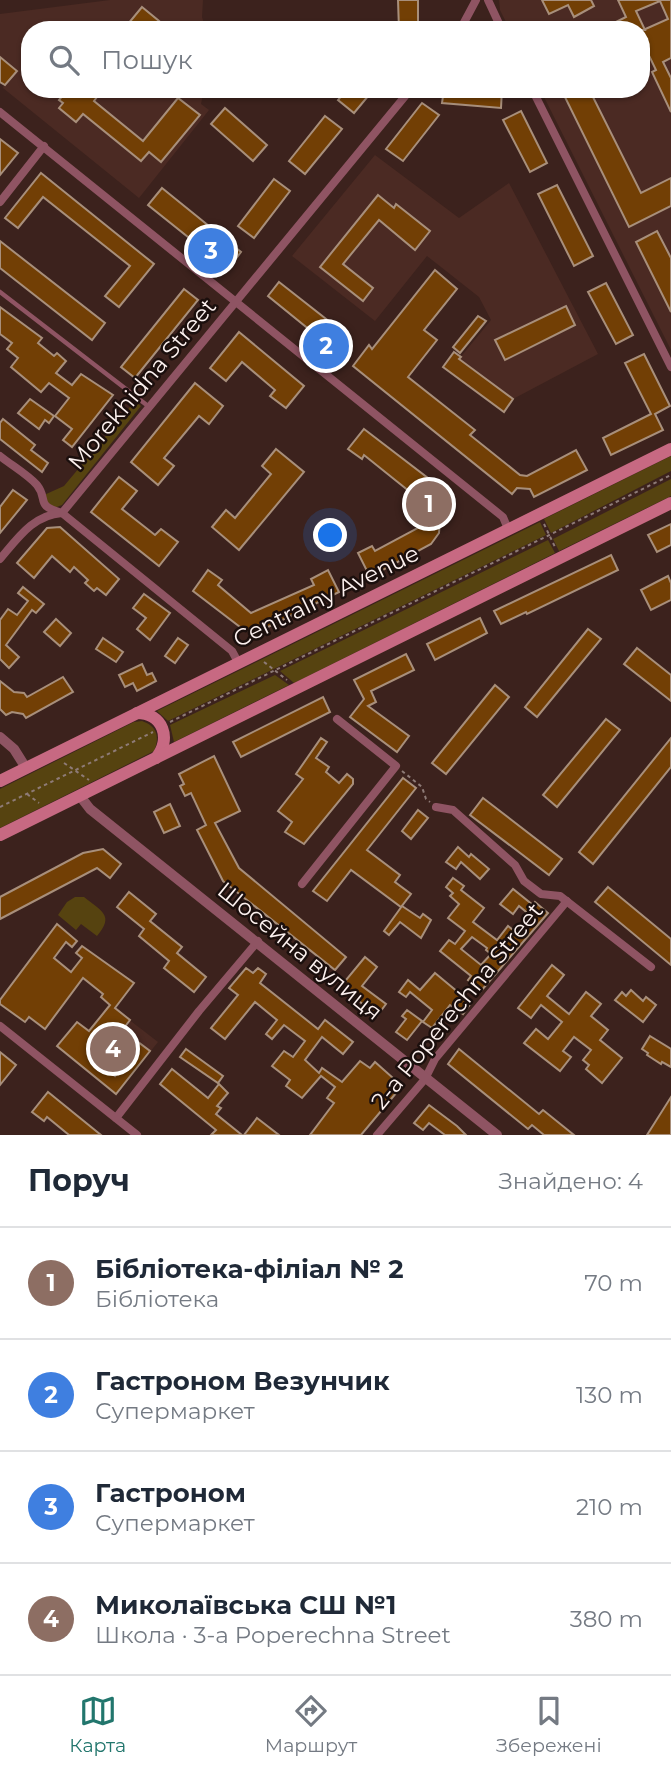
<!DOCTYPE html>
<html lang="uk">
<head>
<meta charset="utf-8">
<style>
  body { margin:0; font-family:Montserrat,sans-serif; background:#f2f2f3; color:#1f2937 }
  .you { position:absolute; left:331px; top:536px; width:24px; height:24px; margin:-18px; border:5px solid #fff; border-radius:50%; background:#1a73e8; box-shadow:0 0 0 10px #1a73e833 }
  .badge { display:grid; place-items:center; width:46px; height:46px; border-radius:50%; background:#22766d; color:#fff; font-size:23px; font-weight:700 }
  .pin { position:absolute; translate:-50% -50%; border:4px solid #fff; box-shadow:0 2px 7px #0006 }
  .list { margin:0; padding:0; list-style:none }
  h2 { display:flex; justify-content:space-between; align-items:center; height:91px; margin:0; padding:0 28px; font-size:30px }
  h2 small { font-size:23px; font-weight:400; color:#747a83 }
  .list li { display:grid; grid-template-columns:46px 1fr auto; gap:21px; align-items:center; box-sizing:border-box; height:112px; padding:0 28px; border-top:2px solid #e0e1e3 }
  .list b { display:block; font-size:26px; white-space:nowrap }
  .list p { margin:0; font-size:23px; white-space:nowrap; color:#747a83 }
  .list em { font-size:23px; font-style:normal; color:#747a83 }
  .icon { flex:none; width:38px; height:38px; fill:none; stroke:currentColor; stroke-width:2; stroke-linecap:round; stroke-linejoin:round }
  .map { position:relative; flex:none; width:671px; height:1135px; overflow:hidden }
  .search { position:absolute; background:#fff; box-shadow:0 2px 5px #0004; left:21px; right:21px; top:21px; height:77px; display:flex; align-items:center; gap:18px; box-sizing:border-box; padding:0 24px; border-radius:28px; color:#747a83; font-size:26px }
  .sheet { height:539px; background:#fff }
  nav { display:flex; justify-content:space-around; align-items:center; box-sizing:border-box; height:98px; border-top:2px solid #e0e1e3; background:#fff; font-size:19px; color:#747a83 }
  nav a { display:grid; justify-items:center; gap:4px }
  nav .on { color:#22766d }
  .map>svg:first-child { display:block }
</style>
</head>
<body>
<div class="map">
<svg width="671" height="1135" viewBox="0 0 671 1135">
  <rect width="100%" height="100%" fill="#3c221d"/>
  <!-- built -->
  <g fill="#4b2a23">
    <path d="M110,0H203L202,17L206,30H30V89H204L201,104L209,110L139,198L3,88L4,85L0,82V14Z"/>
    <path d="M499,0H671V350L540,89H641V30H510L500,10Z"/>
    <path d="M375,155L459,218L509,183L598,354L513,399L459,359L491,320L479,297L427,256L375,321L292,256Z"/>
    <path d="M110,1005L158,1042L116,1094L69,1056Z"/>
  </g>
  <!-- green -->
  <g fill="#564310">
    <path d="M135,401L141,406L62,505L54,508L49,506L44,495L64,486Z"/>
    <path d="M671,456V471L551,533L544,519Z"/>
    <path d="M671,479V496L559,551L553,539Z"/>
    <path d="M540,522L546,535L168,721L157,711Z"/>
    <path d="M548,540L555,553L294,683L280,671Z"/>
    <path d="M275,675L289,685L174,742L170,725Z"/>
    <path d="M142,721C157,726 160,737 154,751L0,828V789L134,722Z"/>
    <path d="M75,897H84C101,911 115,915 97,936L81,924L76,930L58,915L67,902Z"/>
  </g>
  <!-- building -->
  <g fill="#723f05" stroke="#a88f7b" stroke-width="2" fill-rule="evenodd">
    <path d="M398,0H418V30H399Z"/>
    <path d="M542,0H591L594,6L574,17L568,5L549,14Z"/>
    <path d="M618,0H671V58L663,62L671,78V112L652,72L656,70L641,39V31L668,19L660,1L636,11L645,30H600L626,17Z"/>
    <path d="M142,7L159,21L152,30H123Z"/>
    <path d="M0,57L17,71L5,85L0,82Z"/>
    <path d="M68,89H103L94,101L143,141L178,98L200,115L161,162L149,152L141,161L83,114L76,122L59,108L63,103L59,100Z"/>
    <path d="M347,89H374L354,113L338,100Z"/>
    <path d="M444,89H502L501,108L442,103Z"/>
    <path d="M561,89H589L641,193L671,178V206L629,227Z"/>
    <path d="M422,103L439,115L403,161L386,149Z"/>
    <path d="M225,108L267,145L253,161L211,124Z"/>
    <path d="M521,111L547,163L530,172L503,120Z"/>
    <path d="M325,116L342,129L305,174L289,161Z"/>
    <path d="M0,139L18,153L0,175Z"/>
    <path d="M41,173L154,264L119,307L105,296L130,266L43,197L18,228L5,218Z"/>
    <path d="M274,179L290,191L254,238L238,226Z"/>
    <path d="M557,185L593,256L574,266L538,194Z"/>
    <path d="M162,188L241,252L228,269L148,205Z"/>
    <path d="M378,195L394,208L396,204L430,231L415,250L379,220L343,264L373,288L363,301L320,267Z"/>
    <path d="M657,231L671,258V312L636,242Z"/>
    <path d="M0,241L105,323L92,340L0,268Z"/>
    <path d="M435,270L457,289L424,330L437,340L408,377L475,430L470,435L520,475L527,476L576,450L587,470L534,497L530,489L517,488L512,494L353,366L369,345L372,349Z"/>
    <path d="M279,282L349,337L337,352L268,296Z"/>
    <path d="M606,283L633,335L616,344L588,292Z"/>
    <path d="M184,289L198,300L135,378L121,367Z"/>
    <path d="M566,306L575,325L505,360L495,340Z"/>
    <path d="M0,307L42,338L38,343L54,356L57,353L66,361L56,373L72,385L81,374L113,395L72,447L63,440L72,429L55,416L69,398L49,383L41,392L11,367L18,358L7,349L12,343L0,334Z"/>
    <path d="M478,316L486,321L460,353L453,347Z"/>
    <path d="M239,332L304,386L286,408L270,396L275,390L242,362L226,381L210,368Z"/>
    <path d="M454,352L461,357L459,359L513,399L504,412L443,367Z"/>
    <path d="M644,354L670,406L655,414L663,430L611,455L603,438L651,414L625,363Z"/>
    <path d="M195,383L223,406L209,424L199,416L164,458L174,466L158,485L131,462Z"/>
    <path d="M30,399L54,416L49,423L45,420L39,429L18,413Z"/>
    <path d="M3,419L35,445L31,450L48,463L42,472L0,439V423Z"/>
    <path d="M364,429L437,485L442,497L439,533L431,544L370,577L358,553L372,546L375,551L418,528L420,500L364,455L362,459L348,449Z"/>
    <path d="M276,449L304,472L239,550L212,527L226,510L235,518L271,474L262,466Z"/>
    <path d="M119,477L137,491L122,509L155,535L161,529L178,542L159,566L91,512Z"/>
    <path d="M13,490L27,500L0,533V507Z"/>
    <path d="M671,524V545L657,552L648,535Z"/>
    <path d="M60,527L119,579L106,595L97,588L94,591L85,583L88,580L74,567L70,572L52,556L34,578L17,563L47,528Z"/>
    <path d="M611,555L618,570L527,614L526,612L501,624L494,611Z"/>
    <path d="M208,570L222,580L218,585L251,613L314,585L311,579L328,570L339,592L260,631L244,630L193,591Z"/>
    <path d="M668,576L671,583V600L651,610L641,590Z"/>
    <path d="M23,587L44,604L36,613L32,610L6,645L19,657L9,668L0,659V620L8,609L17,615L28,601L18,593Z"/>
    <path d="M144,594L170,613L150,640L137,629L146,618L133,608Z"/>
    <path d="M480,618L487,633L435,660L427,644Z"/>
    <path d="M56,619L71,633L60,646L44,632Z"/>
    <path d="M588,629L601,639L537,717L525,707Z"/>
    <path d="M103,638L123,652L116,662L96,649Z"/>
    <path d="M178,638L188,645L175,663L165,656Z"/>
    <path d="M637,648L671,675V701L624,664Z"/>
    <path d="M406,654L414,670L371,691L376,702L368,706L409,736L397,752L350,717L364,699L354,680Z"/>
    <path d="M142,664L147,675L152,673L156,681L137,691L133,683L125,687L119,675Z"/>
    <path d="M63,677L73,692L26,718L23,714L12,712L6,715L0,709V681L14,692L24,693L27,697Z"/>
    <path d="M495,685L509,697L446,774L432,763Z"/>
    <path d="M323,697L330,712L241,757L233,742Z"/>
    <path d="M606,719L620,730L557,807L543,795Z"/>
    <path d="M321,738L327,742L316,758L329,767L326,772L339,783L347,774L353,779V784L304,844L285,832L292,822L278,811L303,779L296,774Z"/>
    <path d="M671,738V767L593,864L579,852Z"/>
    <path d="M214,756L240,811L215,823L239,868L346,957L335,970L223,881L197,830L206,825L191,793L185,796L180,786L184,784L179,774Z"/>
    <path d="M403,778L416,788L367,850L400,875L395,882L411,894L401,907L351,870L327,901L313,891Z"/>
    <path d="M483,798L562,859L549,875L470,815Z"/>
    <path d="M170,804L180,826L164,833L154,812Z"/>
    <path d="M418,810L428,818L411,839L402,831Z"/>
    <path d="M458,847L469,857L471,854L489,869L480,879L461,862L456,869L446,862Z"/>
    <path d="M103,849L121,864L110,878L97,868L0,919V897L83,853Z"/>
    <path d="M453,878L464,886L461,890L484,908L473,922L497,940L508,926L517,933L531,916L519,906L513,914L500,904L513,889L533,905L535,902L548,913L481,991L468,980L471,976L440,951L449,940L455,944L465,931L448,918L459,904L450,896L453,893L446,887ZM472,937L487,948L486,950L491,954L481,965L461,949Z"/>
    <path d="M608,887L671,939V965L595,902Z"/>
    <path d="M129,892L156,914L150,921L182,947L177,953L206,977L194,992L164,968L169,961L139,936L144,929L117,907Z"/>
    <path d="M402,906L420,918L423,914L431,920L421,938L400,922L389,935L384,931Z"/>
    <path d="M57,924L77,941L72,947L66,942L54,958L71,972L82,958L76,953L82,946L134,983L115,1008L130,1020L117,1037L111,1032L104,1041L101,1039L88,1055L115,1076L136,1049L130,1044L134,1039L150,1051L116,1094L57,1046L77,1022L89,1031L110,1005L101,997L103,994L83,978L45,1029L29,1017L25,1022L0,1004V1000Z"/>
    <path d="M365,957L377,967L362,986L386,1004L377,1016L341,986Z"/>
    <path d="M552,965L564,975L547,996L569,1014L586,992L601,1004L591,1016L608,1030L600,1040L622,1058L602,1083L586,1069L589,1065L583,1060L591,1050L574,1037L563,1051L571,1057L560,1071L524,1043L536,1029L548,1039L562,1022L541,1005L531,1018L518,1008Z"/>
    <path d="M246,968L253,973L258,968L266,974L260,983L318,1029L325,1020L353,1042L343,1054L322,1037L305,1060L319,1073L322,1068L342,1082L360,1061L370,1068L375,1062L402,1086L361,1135H310L334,1103L327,1098L335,1087L321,1076L302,1098L286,1086L290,1080L272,1066L284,1051L293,1057L305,1041L284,1025L272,1039L266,1034L277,1020L255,1002L225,1039L211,1028L238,995L229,988Z"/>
    <path d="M435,973L471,1003L463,1014L450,1005L432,1028L423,1022L432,1010L410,992L406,997L399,992L408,980L420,990Z"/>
    <path d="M631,990L643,1001L646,997L656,1005L643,1022L615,1000L622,992L626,996Z"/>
    <path d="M407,1010L422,1021L407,1040L396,1032L406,1019L402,1016Z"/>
    <path d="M650,1036L671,1049V1067L662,1062L661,1064L647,1055L648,1053L642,1049Z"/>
    <path d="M186,1049L223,1076L218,1083L180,1057Z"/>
    <path d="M459,1049L539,1114L543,1110L574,1135H544L532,1125L528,1129L448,1064Z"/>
    <path d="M0,1052L16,1065L0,1085Z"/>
    <path d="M172,1069L208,1098L219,1084L228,1093L217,1106L221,1108L216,1114L242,1135H211L216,1130L160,1084Z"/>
    <path d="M48,1092L101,1135H69L47,1117L44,1121L32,1112Z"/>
    <path d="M671,1097V1135H647Z"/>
    <path d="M429,1105L457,1126L466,1135H445L429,1123L423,1130L414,1123Z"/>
    <path d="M257,1118L279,1135H244Z"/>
  </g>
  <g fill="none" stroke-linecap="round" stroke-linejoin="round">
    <!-- path -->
    <g stroke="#8e7b77" stroke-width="2" stroke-dasharray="3.5 3.5" stroke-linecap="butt">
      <path d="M544,524L555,547"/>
      <path d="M264,662L287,680"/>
      <path d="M170,722L671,475"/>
      <path d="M64,763L89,780"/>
      <path d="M402,771L422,787L426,799L430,802"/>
      <path d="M27,794L39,803"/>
      <path d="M0,807L153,732"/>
    </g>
    <!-- service -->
    <path stroke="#8f5463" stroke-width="4.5" d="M0,292L148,406"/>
    <!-- minor -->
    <g stroke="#8f5463" stroke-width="8">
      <path d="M488,0L502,30"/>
      <path d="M460,30L476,0"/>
      <path d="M532,89L671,367"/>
      <path d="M0,112L503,517L508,529"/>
      <path d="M0,202L44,146"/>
      <path d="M0,456C11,465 27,474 37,485C49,500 34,505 62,513L232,651L238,662"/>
      <path d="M0,559C18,538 33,515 62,513L411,89"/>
      <path d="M436,807L453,810L515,865L524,881L541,894L560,896L651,967"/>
      <path d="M302,884L396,766L337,719"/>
      <path d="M0,1026L137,1135"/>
      <path d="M116,1118L199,1011L258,941"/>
      <path d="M377,1135L425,1079L435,1059L567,901"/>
    </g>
    <!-- tertiary -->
    <g stroke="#8f5463" stroke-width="10">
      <path d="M0,737L14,749L26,768"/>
      <path d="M80,796L90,809L497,1135"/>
    </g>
    <!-- secondary -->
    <g stroke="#c76982" stroke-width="12">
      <path d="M137,713C163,713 172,739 156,758"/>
      <path d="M0,781L671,449"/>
      <path d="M0,835L671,503"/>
    </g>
  </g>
  <g text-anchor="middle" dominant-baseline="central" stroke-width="5" stroke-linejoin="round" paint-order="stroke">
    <!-- street labels -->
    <g font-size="23" fill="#fcf1ef" stroke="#1b0f0d">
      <text transform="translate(142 384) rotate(-50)">Morekhidna Street</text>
      <text transform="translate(326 596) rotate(-26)">Centralny Avenue</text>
      <text transform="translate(300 951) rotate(39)">Шосейна вулиця</text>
      <text transform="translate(457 1006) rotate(-51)">2-a Poperechna Street</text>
    </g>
  </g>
</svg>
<div class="you"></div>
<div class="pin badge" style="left:429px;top:504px;background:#8d6e63">1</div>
<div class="pin badge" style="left:326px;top:346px;background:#3f7fe0">2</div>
<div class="pin badge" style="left:211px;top:251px;background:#3f7fe0">3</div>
<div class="pin badge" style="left:113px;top:1049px;background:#8d6e63">4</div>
<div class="search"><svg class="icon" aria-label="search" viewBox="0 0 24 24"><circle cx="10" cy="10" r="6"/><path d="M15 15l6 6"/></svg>Пошук</div>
</div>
<section class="sheet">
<h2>Поруч<small>Знайдено: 4</small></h2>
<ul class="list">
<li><span class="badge" style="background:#8d6e63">1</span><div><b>Бібліотека-філіал № 2</b><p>Бібліотека</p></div><em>70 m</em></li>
<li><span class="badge" style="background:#3f7fe0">2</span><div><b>Гастроном Везунчик</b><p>Супермаркет</p></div><em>130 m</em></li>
<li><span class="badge" style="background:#3f7fe0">3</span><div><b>Гастроном</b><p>Супермаркет</p></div><em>210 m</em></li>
<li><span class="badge" style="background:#8d6e63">4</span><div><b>Миколаївська СШ №1</b><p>Школа · 3-a Poperechna Street</p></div><em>380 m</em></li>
</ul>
</section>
<nav>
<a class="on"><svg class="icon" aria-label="map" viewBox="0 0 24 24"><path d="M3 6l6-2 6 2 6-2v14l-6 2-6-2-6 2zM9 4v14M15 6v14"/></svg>Карта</a>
<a><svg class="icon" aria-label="directions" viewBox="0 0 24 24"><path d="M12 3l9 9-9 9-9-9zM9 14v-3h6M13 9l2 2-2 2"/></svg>Маршрут</a>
<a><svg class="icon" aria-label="saved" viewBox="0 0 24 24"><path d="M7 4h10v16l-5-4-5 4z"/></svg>Збережені</a>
</nav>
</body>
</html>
